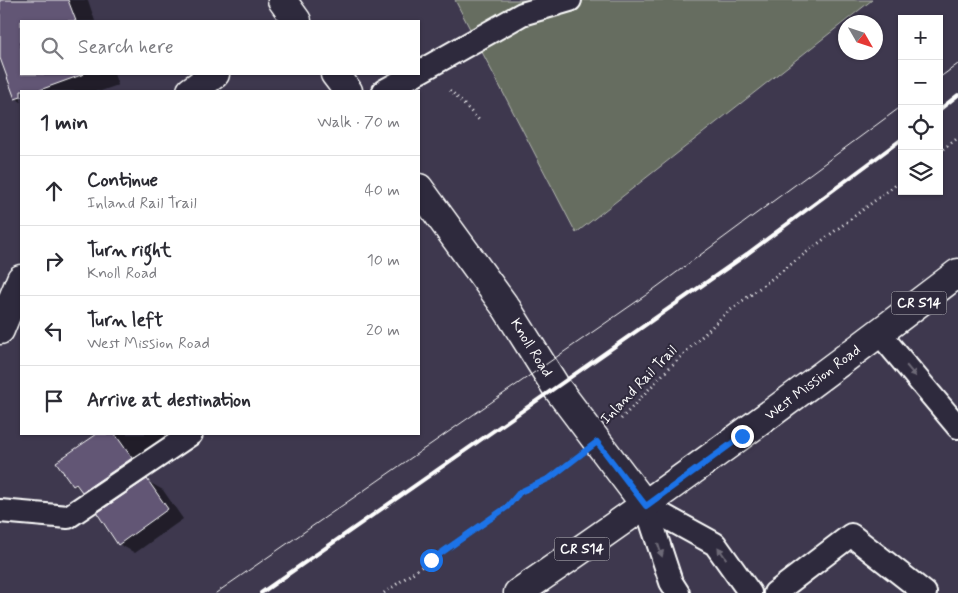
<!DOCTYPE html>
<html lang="en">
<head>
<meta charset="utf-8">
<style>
  body { margin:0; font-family:Mynerve,sans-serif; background:#f2f2f3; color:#2b2b33 }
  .controls { position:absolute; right:15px; top:15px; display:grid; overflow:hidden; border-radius:0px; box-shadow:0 1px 4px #0004 }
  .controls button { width:45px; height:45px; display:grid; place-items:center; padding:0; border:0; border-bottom:1px solid #e1e1e2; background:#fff; color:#2b2b33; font:25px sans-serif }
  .compass { position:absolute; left:838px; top:15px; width:45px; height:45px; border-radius:50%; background:#fff; box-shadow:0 1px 4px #0004; rotate:129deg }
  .stop { position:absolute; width:15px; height:15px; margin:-11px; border:4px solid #1a73e8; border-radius:50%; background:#fff }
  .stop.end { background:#1a73e8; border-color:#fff; box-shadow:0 1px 5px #0008 }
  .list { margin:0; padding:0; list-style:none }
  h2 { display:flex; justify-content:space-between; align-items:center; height:65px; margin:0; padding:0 20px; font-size:21px }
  h2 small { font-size:16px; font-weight:400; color:#7c7c81 }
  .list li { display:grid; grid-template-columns:32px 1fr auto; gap:15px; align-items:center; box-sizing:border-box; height:70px; padding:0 20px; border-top:1px solid #e1e1e2 }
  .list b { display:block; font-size:19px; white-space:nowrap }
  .list p { margin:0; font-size:16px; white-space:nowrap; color:#7c7c81 }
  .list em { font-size:16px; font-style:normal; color:#7c7c81 }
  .icon { flex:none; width:28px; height:28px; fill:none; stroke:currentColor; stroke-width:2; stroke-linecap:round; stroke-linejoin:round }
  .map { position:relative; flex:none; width:958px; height:593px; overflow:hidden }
  .search { position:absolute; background:#fff; box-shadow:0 1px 4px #0004; left:20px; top:20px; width:400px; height:55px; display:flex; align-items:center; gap:12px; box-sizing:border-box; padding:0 18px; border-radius:0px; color:#7c7c81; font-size:19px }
  .panel { position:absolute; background:#fff; box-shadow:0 1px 4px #0004; left:20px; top:90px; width:400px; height:345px; border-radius:0px }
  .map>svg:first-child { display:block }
</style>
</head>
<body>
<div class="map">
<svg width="958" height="593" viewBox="0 0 958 593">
  <rect width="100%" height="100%" fill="#3e384e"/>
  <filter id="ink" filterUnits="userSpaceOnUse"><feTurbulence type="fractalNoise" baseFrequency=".02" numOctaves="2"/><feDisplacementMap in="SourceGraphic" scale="10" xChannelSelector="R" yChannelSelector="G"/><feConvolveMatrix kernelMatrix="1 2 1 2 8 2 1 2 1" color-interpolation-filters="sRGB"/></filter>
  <g filter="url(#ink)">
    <!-- green -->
    <path fill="#666d60" stroke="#b2b6b0" d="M455,0H872L576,233Z"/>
    <!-- shadow -->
    <g fill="#0007">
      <path d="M0,0H88L95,21H21V74H114L118,85L101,91H21V102L16,98L0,54Z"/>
      <path d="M99,434H177L99,500L74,485L58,462Z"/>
      <path d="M147,481L163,490L183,519L135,553L119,544Z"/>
    </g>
    <!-- building -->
    <g fill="#625774" stroke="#fff">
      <path d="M0,0H68L76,21H21V74H84L37,91H21V97L15,99L0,58Z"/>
      <path d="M97,434H115L132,458L82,492L76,484L73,486L56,462Z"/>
      <path d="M147,479L168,509L118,545L97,513Z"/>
    </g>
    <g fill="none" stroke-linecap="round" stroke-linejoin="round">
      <defs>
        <g id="service">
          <path d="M419,72L522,14L570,0"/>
          <path d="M384,91L415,74"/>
          <path d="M879,333L958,427"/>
          <path d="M646,506L715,544L750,593"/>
          <path d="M646,506L671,582L678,593"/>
          <path d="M0,511L68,517L191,434"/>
          <path d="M775,593L851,535L925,593"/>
        </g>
        <g id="tertiary">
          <path d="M191,91L215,74"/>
          <path d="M0,330L21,279"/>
        </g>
        <g id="secondary">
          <path d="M282,0L297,21"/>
          <path d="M335,74L348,91"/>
          <path d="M419,188L507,309L556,387L646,506"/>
        </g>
        <path id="primary" d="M518,593C668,491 814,383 958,273"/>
      </defs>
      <!-- service casing -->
      <use href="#service" stroke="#fff" stroke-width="26"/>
      <!-- tertiary casing -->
      <use href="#tertiary" stroke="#fff" stroke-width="31"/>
      <!-- secondary casing -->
      <use href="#secondary" stroke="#fff" stroke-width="31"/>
      <!-- primary casing -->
      <use href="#primary" stroke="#fff" stroke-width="31"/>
      <!-- path -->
      <g stroke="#fff" stroke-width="3" stroke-dasharray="1 4" stroke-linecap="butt">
        <path d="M450,90L480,121"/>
        <path d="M939,152L958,138"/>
        <path d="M621,419L664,373L724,315L902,180"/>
        <path d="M384,593L507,507L520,493L550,478L571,462"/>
      </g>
      <!-- service -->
      <use href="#service" stroke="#2f2a3d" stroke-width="22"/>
      <!-- tertiary -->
      <use href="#tertiary" stroke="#2f2a3d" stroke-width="28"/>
      <!-- secondary -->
      <use href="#secondary" stroke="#2f2a3d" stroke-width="28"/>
      <!-- primary -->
      <use href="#primary" stroke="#2f2a3d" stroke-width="28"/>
      <!-- tram -->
      <g stroke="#fff" stroke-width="1">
        <path d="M939,78L958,64"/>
        <path d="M216,593L646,295L902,106"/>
      </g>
      <!-- rail -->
      <g stroke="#fff" stroke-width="4">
        <path d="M939,110L958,95"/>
        <path d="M261,593L747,254L902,139"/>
      </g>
    </g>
    <!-- one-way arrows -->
    <defs><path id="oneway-solid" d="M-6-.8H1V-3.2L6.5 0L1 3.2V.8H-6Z" transform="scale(1.25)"/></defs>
    <g fill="#6d6a77">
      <use href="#oneway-solid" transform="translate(911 371) rotate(50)"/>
      <use href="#oneway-solid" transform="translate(660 550) rotate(72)"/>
      <use href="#oneway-solid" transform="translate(722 553) rotate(-125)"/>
    </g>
  </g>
  <g fill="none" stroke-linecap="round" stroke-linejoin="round" filter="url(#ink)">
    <!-- route -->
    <path stroke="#1a73e8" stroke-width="6" d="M431,560L507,507L520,492L550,478L597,442L646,506L742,436"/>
  </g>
  <g text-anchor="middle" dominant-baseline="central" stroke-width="4" stroke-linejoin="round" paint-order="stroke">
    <!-- shield labels -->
    <g fill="#2f2a3d" stroke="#c1bfc5" stroke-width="1">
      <rect x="891.5" y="291.5" width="55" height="23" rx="4"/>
      <rect x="554.5" y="537.5" width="55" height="23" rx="4"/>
    </g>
    <g font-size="14" font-weight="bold" fill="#fff">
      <text x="919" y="303">CR S14</text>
      <text x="582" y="549">CR S14</text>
    </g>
    <!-- street labels -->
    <g font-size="15" fill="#fff" stroke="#2f2a3d">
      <text transform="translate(531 348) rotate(58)">Knoll Road</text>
      <text transform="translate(813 383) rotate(-37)">West Mission Road</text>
      <text transform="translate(639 385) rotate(-46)">Inland Rail Trail</text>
    </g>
  </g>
</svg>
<div class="controls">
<button>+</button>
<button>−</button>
<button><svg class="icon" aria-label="locate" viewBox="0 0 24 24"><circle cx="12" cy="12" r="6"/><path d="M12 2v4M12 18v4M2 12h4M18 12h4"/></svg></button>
<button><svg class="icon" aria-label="layers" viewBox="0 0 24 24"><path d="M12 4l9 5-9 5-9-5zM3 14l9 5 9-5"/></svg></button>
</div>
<svg class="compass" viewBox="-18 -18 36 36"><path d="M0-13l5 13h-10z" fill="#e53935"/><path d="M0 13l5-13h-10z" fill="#7c7c81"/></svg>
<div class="stop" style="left:431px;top:560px"></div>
<div class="stop end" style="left:742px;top:436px"></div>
<div class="search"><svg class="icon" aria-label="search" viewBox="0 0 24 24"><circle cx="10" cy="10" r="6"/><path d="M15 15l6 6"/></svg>Search here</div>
<section class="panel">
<h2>1 min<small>Walk · 70 m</small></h2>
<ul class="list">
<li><svg class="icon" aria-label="ahead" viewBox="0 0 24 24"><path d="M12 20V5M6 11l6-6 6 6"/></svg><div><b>Continue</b><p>Inland Rail Trail</p></div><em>40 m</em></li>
<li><svg class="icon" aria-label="right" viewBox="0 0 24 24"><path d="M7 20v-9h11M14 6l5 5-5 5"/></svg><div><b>Turn right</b><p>Knoll Road</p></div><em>10 m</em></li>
<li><svg class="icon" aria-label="left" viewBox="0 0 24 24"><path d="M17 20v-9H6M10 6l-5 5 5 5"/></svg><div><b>Turn left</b><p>West Mission Road</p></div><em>20 m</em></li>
<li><svg class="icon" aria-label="arrive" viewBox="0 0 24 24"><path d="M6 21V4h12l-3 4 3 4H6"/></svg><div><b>Arrive at destination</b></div></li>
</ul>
</section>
</div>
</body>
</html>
